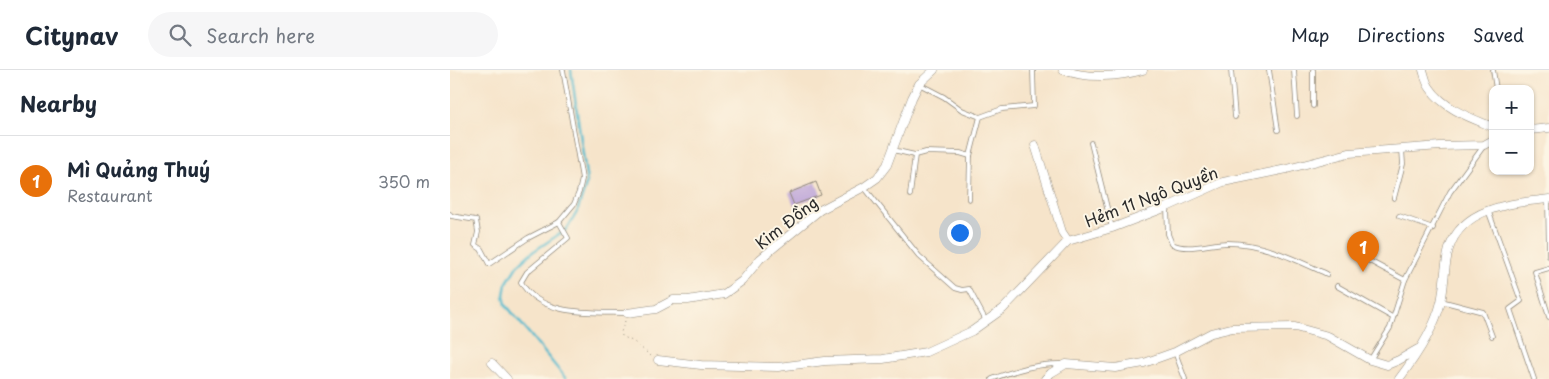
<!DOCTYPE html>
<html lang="en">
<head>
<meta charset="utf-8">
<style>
  body { margin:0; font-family:"Playpen Sans",sans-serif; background:#f6f6f7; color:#1f2937 }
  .controls { position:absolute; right:15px; top:15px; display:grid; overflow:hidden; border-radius:10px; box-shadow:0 1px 4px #0004 }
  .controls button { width:45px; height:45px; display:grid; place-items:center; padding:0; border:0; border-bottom:1px solid #e0e1e3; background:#fff; color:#1f2937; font:25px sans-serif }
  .you { position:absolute; left:509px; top:162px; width:18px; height:18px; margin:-12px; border:4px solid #fff; border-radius:50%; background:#1a73e8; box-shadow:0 0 0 8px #1a73e833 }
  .badge { display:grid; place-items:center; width:32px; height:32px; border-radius:50%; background:#b45309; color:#fff; font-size:16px; font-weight:700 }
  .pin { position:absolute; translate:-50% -41px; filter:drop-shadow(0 1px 2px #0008) }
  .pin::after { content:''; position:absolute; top:26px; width:18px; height:15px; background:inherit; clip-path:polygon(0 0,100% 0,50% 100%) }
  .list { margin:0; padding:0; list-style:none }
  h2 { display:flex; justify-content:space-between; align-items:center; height:65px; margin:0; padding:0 20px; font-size:21px }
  h2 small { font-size:16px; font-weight:400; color:#747a83 }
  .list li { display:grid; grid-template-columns:32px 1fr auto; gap:15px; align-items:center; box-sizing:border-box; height:90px; padding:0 20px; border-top:1px solid #e0e1e3 }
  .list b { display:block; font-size:19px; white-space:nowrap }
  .list p { margin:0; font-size:16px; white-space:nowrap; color:#747a83 }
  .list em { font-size:16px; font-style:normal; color:#747a83 }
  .icon { flex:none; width:28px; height:28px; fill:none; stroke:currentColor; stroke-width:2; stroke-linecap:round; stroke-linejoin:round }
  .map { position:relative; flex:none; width:1099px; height:309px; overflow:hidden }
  header { display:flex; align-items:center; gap:30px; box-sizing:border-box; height:70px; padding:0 25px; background:#fff; border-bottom:1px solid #e0e1e3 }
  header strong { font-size:24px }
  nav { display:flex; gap:28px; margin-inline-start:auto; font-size:18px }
  .search { width:350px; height:45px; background:#f6f6f7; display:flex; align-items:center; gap:12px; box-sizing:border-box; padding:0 18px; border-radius:28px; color:#747a83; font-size:19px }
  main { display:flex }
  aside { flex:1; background:#fff }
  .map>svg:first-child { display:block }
</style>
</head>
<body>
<header>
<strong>Citynav</strong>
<div class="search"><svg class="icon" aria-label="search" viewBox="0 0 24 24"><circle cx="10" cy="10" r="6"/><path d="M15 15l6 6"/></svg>Search here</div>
<nav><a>Map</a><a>Directions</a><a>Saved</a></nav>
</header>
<main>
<aside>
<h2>Nearby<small></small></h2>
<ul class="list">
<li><span class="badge" style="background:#e8710a">1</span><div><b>Mì Quảng Thuý</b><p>Restaurant</p></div><em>350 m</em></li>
</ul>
</aside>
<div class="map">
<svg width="1099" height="309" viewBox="0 0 1099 309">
  <rect width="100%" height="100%" fill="#fcf5e5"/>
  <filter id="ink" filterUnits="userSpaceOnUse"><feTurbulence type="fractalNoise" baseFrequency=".02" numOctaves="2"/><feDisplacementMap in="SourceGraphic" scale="10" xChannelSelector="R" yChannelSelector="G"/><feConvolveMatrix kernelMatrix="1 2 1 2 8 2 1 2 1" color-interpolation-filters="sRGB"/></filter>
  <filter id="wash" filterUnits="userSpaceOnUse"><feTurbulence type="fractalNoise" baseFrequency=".0096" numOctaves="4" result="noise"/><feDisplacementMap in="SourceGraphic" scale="20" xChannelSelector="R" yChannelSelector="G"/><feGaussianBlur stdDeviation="1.12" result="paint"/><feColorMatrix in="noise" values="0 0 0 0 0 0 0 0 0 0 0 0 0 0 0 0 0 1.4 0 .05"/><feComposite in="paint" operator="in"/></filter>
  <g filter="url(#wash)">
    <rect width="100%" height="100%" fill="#f6e4ca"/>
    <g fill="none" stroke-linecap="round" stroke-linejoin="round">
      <!-- stream -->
      <path stroke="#51bace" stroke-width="2.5" d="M116,309L56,235L54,225L56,214L67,196L81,183L117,159L127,142L137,112L121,0"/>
    </g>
    <g id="blocks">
      <!-- building -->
      <path fill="#bfa7d9" d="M366,112L371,125L344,135L339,123Z"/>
    </g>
  </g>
  <g filter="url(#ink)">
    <use href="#blocks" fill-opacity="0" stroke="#90887a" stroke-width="1"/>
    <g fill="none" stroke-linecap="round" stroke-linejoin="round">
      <defs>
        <g id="lane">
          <path d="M781,0L785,47"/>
          <path d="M819,0L828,60"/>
          <path d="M844,0L847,46"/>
          <path d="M1043,0L1046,19"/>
          <path d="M469,14L494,27L512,40L530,47L552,39L584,36L583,0"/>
          <path d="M863,36V0"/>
          <path d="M641,73L662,158"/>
          <path d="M443,80L465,85L476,82L510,83L520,86"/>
          <path d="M414,117L469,186L505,218L512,220L519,219L536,251"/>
          <path d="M460,125L465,85"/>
          <path d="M944,128L953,94L952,79"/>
          <path d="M519,129L520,86L530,47"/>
          <path d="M1098,129L1099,186"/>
          <path d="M717,137L718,164L722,174C738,182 760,173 778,173C813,173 846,190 877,204"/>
          <path d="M1038,140L1071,231L1060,239L1084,309"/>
          <path d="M0,144L1,146L26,150L28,162L25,175L31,179L39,194L78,168L109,152L124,134L129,122L132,109L113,0"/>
          <path d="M949,146L983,158"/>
          <path d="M109,152L118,168L77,202L71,212C90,247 143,242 177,243"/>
          <path d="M914,188L955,210"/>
          <path d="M1099,198L1085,202L1099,247"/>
          <path d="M887,216L942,247"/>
          <path d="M991,231L1033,242L1042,266"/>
          <path d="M725,282L735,309"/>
          <path d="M920,290L940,258L955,210L1000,122L1033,77"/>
          <path d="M542,309C566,300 588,293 614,294"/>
        </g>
        <g id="street">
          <path d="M613,0C637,9 669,7 693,0"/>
          <path d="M973,0C975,6 976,13 980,18C994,39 1021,48 1043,57"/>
          <path d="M1080,60L1099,58"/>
          <path d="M585,75L612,162L618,171"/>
          <path d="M177,243L206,239L223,230H238L274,224L292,211L310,189L370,140L414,117L427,108L437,95L462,28L469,14L484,0"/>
          <path d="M208,290L251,295L328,297L375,291L433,289L476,282L522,261L553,239L618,171L662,158L717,137L773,112L837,99L899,83L990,76L1034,75L1043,70"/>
          <path d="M42,293L57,309"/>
          <path d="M595,309L601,303L616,294L665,298L694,293L725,282L761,263L782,258L845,257L878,266L920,290L937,295L949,290L968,279"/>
          <path d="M949,309C965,288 985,257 991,232C995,214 994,196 999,179C1012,137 1062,133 1099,129"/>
        </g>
      </defs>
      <!-- lane casing -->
      <use href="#lane" stroke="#90887a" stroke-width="5.5"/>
      <!-- street casing -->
      <use href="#street" stroke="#90887a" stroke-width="9"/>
      <!-- path -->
      <path stroke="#90887a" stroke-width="1" stroke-dasharray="1 4" stroke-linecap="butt" d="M175,251L171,262L172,266L184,272L201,286"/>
      <!-- lane -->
      <use href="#lane" stroke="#fff" stroke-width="4"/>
      <!-- street -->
      <use href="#street" stroke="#fff" stroke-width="8"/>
    </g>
  </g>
  <g text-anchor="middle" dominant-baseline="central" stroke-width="4" stroke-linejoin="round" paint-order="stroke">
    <!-- street labels -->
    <g font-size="16" fill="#2b2b2b" stroke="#fcf5e5">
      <text transform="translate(701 126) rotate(-21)">Hẻm 11 Ngô Quyền</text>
      <text transform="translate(336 152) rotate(-38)">Kim Đồng</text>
    </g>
  </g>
</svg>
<div class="controls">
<button>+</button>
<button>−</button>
</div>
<div class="you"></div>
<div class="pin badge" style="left:913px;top:202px;background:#e8710a">1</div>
</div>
</main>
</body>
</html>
